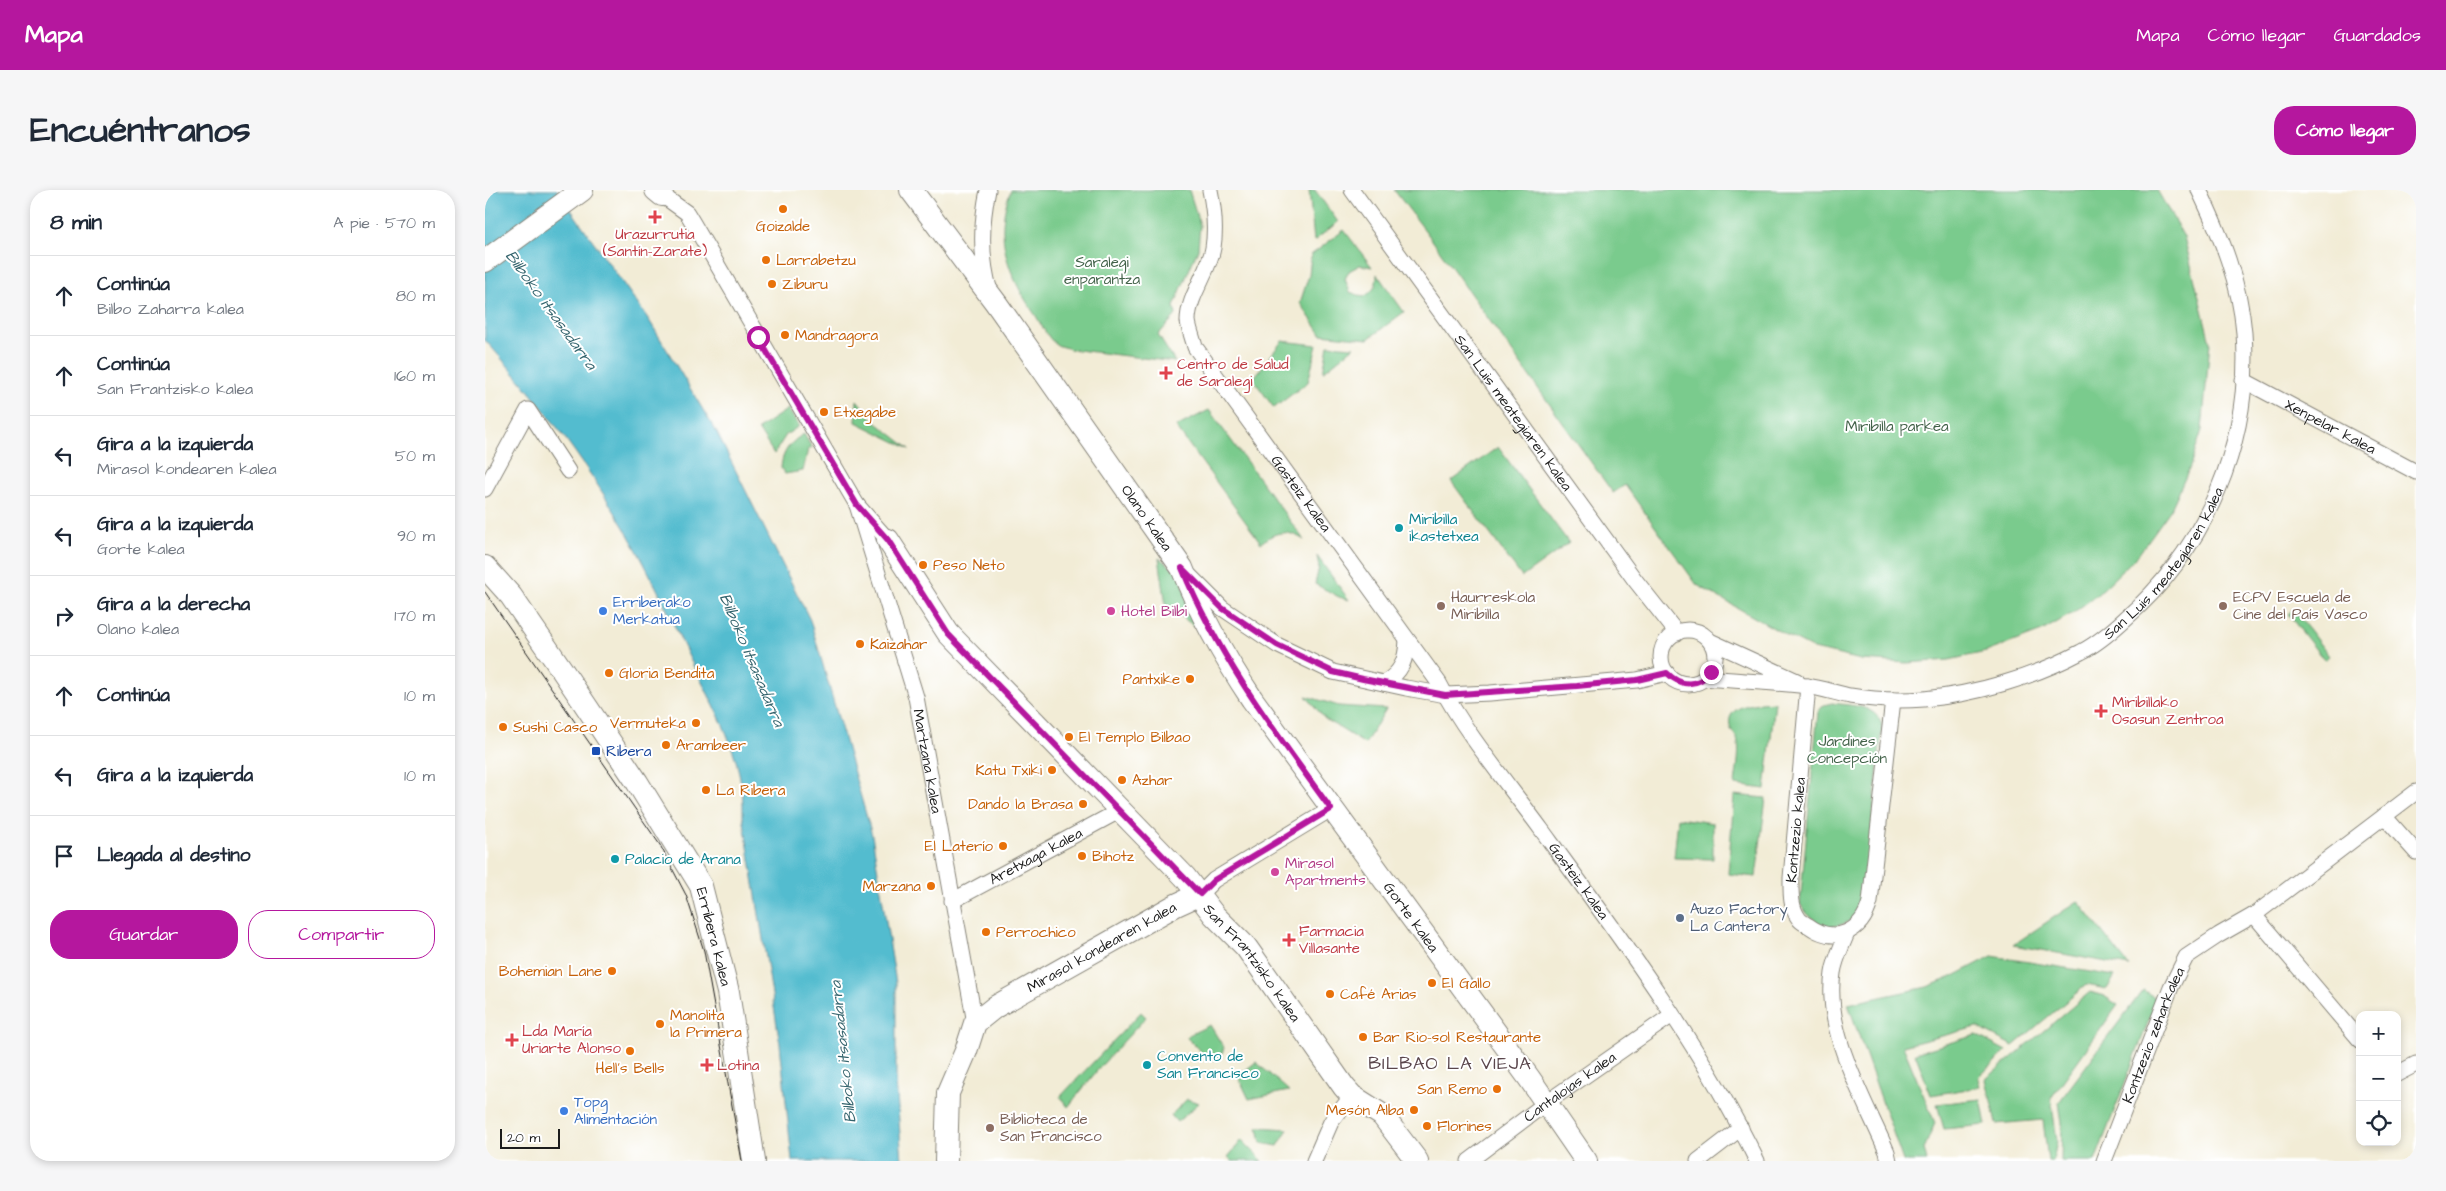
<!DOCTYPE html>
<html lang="es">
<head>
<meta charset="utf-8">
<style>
  body { margin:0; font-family:"Architects Daughter",sans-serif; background:#f6f6f7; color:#1f2937 }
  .controls { position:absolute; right:15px; bottom:15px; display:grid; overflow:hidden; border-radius:10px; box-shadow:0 2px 8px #0003 }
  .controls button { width:45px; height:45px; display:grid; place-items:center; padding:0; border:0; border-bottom:1px solid #e0e1e3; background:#fff; color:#1f2937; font:25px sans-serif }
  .scale { position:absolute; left:15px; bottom:12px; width:60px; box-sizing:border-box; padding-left:5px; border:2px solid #1c1c1c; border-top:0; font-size:14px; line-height:18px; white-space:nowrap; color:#1c1c1c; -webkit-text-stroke:4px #fff; paint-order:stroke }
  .stop { position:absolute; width:15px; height:15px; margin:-11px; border:4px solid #b5179e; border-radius:50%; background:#fff }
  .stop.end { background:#b5179e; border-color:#fff; box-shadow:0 1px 5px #0008 }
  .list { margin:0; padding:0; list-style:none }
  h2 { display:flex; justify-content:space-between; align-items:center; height:65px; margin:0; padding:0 20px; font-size:21px }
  h2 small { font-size:16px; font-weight:400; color:#747a83 }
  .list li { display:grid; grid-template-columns:32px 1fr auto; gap:15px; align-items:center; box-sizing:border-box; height:80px; padding:0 20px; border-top:1px solid #e0e1e3 }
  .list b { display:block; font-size:19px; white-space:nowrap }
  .list p { margin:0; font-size:16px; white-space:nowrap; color:#747a83 }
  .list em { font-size:16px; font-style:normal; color:#747a83 }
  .actions { display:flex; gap:10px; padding:15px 20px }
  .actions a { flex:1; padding:11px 0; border:1px solid #b5179e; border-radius:20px; text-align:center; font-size:18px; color:#b5179e }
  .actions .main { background:#b5179e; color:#fff }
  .icon { flex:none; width:28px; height:28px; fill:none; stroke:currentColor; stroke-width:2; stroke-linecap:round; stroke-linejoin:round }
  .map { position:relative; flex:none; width:1931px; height:971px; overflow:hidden; border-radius:20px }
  header { display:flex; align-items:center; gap:30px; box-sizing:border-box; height:70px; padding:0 25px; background:#b5179e; color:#fff }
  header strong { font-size:24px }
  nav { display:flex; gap:28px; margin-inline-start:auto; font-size:18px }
  .intro { display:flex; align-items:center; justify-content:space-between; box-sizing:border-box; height:120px; padding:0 30px }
  h1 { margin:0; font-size:35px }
  .button { padding:12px 22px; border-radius:20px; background:#b5179e; color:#fff; font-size:18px; font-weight:700 }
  main { display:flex; gap:30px; padding:0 30px }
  aside { flex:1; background:#fff; border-radius:20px; box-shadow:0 2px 8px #0003 }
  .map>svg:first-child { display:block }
</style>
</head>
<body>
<header>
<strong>Mapa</strong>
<nav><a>Mapa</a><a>Cómo llegar</a><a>Guardados</a></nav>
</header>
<div class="intro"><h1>Encuéntranos</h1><a class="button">Cómo llegar</a></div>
<main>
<aside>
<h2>8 min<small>A pie · 570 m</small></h2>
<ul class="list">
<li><svg class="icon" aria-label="ahead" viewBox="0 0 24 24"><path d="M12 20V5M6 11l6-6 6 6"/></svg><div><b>Continúa</b><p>Bilbo Zaharra kalea</p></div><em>80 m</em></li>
<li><svg class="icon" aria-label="ahead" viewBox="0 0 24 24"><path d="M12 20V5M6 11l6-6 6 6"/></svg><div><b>Continúa</b><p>San Frantzisko kalea</p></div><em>160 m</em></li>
<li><svg class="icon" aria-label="left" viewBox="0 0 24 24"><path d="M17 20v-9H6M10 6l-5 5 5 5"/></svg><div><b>Gira a la izquierda</b><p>Mirasol kondearen kalea</p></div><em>50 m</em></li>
<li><svg class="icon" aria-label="left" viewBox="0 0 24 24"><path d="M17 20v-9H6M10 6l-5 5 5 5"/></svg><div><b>Gira a la izquierda</b><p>Gorte kalea</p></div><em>90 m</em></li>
<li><svg class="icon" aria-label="right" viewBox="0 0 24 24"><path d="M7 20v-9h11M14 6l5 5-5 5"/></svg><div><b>Gira a la derecha</b><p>Olano kalea</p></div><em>170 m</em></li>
<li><svg class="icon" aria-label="ahead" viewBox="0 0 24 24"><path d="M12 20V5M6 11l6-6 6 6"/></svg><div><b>Continúa</b></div><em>10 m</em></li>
<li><svg class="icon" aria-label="left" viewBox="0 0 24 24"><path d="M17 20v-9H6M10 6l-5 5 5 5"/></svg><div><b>Gira a la izquierda</b></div><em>10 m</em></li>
<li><svg class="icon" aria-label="arrive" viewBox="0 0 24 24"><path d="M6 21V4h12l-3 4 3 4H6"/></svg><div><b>Llegada al destino</b></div></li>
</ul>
<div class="actions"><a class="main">Guardar</a><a>Compartir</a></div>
</aside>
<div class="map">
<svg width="1931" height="971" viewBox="0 0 1931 971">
  <rect width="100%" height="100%" fill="#fff"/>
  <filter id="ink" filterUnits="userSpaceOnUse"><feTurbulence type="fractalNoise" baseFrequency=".02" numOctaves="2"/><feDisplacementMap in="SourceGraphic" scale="10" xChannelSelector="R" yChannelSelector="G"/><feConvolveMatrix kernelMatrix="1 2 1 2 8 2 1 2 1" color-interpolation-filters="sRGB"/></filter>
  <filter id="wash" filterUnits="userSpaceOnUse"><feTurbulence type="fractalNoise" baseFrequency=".0096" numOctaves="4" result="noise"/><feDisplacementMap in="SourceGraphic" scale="20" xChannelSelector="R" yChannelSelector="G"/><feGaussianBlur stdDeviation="1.12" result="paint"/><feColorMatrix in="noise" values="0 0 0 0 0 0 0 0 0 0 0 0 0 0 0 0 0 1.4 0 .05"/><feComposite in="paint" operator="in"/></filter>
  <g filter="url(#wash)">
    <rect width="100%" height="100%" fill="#f2ecd6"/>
    <!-- green -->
    <g fill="#7acb8d" stroke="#4b7454">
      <path d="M526,0H704L715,35L713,59L689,116L691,125L673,145L690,172L585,159C581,157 574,157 571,154C563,149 556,134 551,126C524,88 507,45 526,0Z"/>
      <path d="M824,0H830L853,32L829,51Z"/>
      <path d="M909,0H1672L1699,47L1725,152L1717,240L1705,277L1686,319L1653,365L1613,404L1588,423L1557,441L1501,462L1464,470L1422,473L1376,470L1329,459L1299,444L1212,395L1140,295L1128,303L942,43Z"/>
      <path d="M859,40L887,77L875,75L864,81L860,89L865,102L878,107C888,102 892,96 892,84L919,122L883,149L836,144L815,113L824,85L826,65Z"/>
      <path d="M797,151L832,155L823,192L789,218L768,189Z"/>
      <path d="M843,155L869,157L838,182Z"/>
      <path d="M372,210L389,231L425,259L371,232Z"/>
      <path d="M303,219L314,236L301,245L289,264L273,239Z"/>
      <path d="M724,220L819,350C802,339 791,341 776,353L691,237Z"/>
      <path d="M319,244L327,258L323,259L318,281L300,284L296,278C297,262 305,252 319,244Z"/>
      <path d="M1013,257L1084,353L1037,387L966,291Z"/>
      <path d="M832,366L864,410L854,407L830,394L834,377Z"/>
      <path d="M674,368L695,383L709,436L681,415Z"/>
      <path d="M1808,419L1844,466L1839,470L1803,424Z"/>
      <path d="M821,506L854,516L901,519L880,554L840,529Z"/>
      <path d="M1290,512L1280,599L1250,595C1251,582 1255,566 1253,553C1253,547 1246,542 1245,536C1240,513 1276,513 1290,512Z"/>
      <path d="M1347,513C1366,516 1390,514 1397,535L1379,719C1356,743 1333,742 1315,714L1333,522L1339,515Z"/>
      <path d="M1249,605L1281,608L1271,687L1243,684Z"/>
      <path d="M1193,628L1228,633V669L1189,668Z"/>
      <path d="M1593,711L1644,776L1528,755Z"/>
      <path d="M1507,766L1630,786L1622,799L1601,795L1528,856L1492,837L1418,856L1450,933L1439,959L1442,971H1418L1363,814L1442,797L1467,787Z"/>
      <path d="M1658,800L1672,809L1610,971H1576L1577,934L1574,912Z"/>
      <path d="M1605,802L1619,806L1633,815L1566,908L1572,951L1568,971H1563L1558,930L1511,934L1501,889Z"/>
      <path d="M656,822L661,827L615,877L583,917L575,907Z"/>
      <path d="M725,835L739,858L735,868L731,870L720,866L702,848L704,845Z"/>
      <path d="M1491,845L1521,861L1493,888L1495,897L1446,905L1430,863Z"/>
      <path d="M771,872L804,901L764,909L753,886Z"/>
      <path d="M702,909L714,913L692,932L686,925Z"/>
      <path d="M1496,909L1501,935L1459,939L1452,914Z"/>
      <path d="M773,937L803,939L793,956L776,953Z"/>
      <path d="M757,950L778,971H747L743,967Z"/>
    </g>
    <!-- water -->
    <path fill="#52bccf" stroke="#376c76" d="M0,0H72L164,130L232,243L325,430L387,645L411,793V891L417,971H307L295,854L258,626C260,566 230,519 204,467C191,440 179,412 165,385C121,299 64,221 0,150Z"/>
  </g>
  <g filter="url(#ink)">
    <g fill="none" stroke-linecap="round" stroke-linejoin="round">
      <defs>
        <g id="street">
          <path d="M503,0C496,33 495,65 504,98"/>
          <path id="s1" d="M725,0C729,19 731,39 728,58C724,82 703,106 703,131C704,139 708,149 710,157L954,493C979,542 1023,594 1056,639C1133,744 1215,854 1272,971"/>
          <path id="s2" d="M867,0L1150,390L1192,443"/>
          <path d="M177,5L202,23L208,33L372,315L403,350"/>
          <path id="s3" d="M1758,190L1931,282"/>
          <path d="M0,299L43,220L83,281"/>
          <path id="s4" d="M372,315L431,507L490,833"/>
          <path d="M705,386L737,418L792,455L848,482L921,498L961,505L1005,503L1152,490L1182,483"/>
          <circle cx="1203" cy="467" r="27"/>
          <path d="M1225,451L1312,491"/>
          <path id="s5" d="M1220,488C1254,491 1288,492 1321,496C1336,498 1351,503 1365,506C1389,510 1415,511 1439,509C1492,504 1549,487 1596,462C1612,454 1627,441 1640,429C1721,359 1767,251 1759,143C1755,92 1736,46 1714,0"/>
          <path d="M899,493C917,482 921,470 922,450"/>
          <path d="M1323,496L1306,688C1306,702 1305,717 1314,729C1316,732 1321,734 1324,736C1350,755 1377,742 1385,712L1408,510"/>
          <path d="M1899,626L1931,662"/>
          <path d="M715,704L729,690L846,619"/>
          <path id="s6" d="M467,711L634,621"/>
          <path d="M1769,725L1875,850"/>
          <path d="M1362,743C1357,756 1350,769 1348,783C1339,842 1379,908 1402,962L1404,971"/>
          <path d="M1912,884L1931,874"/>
          <path d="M829,971L846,932L867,906"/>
          <path id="s7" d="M984,971L1061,913L1187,825"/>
          <path d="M1213,971L1256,938"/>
          <path id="s8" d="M1619,971L1686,797L1701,767L1734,745L1769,725L1931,602"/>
        </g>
        <g id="secondary">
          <path d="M171,0L177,5"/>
          <path id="s9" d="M426,0L511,113L697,378C715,424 739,467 767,509L1044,888L1101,971"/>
          <path d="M0,71L97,0"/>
          <path id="s10" d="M403,350L463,443L700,687L729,725L761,757L859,897L867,906L897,925L932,971"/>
          <path id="s11" d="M0,377L26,406L77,480L152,592L216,696L243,802L269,971"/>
          <path id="s12" d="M461,971L463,903L481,861L490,833L510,817L691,715L715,704"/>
        </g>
      </defs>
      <!-- street casing -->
      <use href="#street" stroke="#878479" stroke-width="17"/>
      <!-- secondary casing -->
      <use href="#secondary" stroke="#878479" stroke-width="24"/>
      <!-- street -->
      <use href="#street" stroke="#fff" stroke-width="15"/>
      <!-- secondary -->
      <use href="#secondary" stroke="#fff" stroke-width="22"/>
      <!-- tram -->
      <path stroke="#1c1c1c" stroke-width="1" d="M0,402L175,655L201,705L219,761L257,971"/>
    </g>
  </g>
  <g fill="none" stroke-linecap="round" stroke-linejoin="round" filter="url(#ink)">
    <!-- route -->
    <path stroke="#b5179e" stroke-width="6" d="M273,147L372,315L403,350L463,444L715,704L729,690L846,619C790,542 733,467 697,378L737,418L792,455L848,482L878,489L960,505L1092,496L1152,490L1182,483C1196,497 1212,497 1226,482"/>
  </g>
  <!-- markers -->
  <g fill="#e8710a" stroke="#fff" stroke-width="2">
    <circle cx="298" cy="19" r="5"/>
    <circle cx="281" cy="70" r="5"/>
    <circle cx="287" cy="94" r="5"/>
    <circle cx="300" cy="145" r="5"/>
    <circle cx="339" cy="222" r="5"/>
    <circle cx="438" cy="375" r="5"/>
    <circle cx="375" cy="454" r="5"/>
    <circle cx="124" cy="483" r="5"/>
    <circle cx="705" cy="489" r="5"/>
    <circle cx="211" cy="533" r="5"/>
    <circle cx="18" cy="537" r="5"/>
    <circle cx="584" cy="547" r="5"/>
    <circle cx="181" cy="555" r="5"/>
    <circle cx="567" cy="580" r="5"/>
    <circle cx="637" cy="590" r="5"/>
    <circle cx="221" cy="600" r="5"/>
    <circle cx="598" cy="614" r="5"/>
    <circle cx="518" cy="656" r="5"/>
    <circle cx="597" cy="666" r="5"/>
    <circle cx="446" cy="696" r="5"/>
    <circle cx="501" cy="742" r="5"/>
    <circle cx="127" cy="781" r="5"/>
    <circle cx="947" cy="793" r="5"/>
    <circle cx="845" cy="804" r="5"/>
    <circle cx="175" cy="834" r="5"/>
    <circle cx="878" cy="847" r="5"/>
    <circle cx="145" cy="861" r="5"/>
    <circle cx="1012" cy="899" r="5"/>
    <circle cx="929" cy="920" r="5"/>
    <circle cx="942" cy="936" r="5"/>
  </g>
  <g fill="#e0444e" stroke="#fff" stroke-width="2">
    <path d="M167.5 19.5h5v5h5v5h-5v5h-5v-5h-5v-5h5z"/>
    <path d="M678.5 175.5h5v5h5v5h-5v5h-5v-5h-5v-5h5z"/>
    <path d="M1613.5 513.5h5v5h5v5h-5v5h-5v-5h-5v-5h5z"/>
    <path d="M801.5 742.5h5v5h5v5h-5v5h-5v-5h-5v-5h5z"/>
    <path d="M24.5 842.5h5v5h5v5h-5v5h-5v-5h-5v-5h5z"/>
    <path d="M219.5 867.5h5v5h5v5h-5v5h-5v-5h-5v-5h5z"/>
  </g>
  <g fill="#0f9aa8" stroke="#fff" stroke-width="2">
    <circle cx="914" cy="338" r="5"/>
    <circle cx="130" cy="669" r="5"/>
    <circle cx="662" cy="875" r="5"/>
  </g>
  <g fill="#8d6e63" stroke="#fff" stroke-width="2">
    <circle cx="956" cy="416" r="5"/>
    <circle cx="1738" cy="416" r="5"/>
    <circle cx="505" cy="938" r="5"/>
  </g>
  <g fill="#3f7fe0" stroke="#fff" stroke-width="2">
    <circle cx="118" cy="421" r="5"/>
    <circle cx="79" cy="921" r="5"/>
  </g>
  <g fill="#d1479c" stroke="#fff" stroke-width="2">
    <circle cx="626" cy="421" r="5"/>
    <circle cx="790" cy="682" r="5"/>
  </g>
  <rect fill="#1a4fb4" stroke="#fff" stroke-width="2" x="106" y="556" width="10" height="10" rx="2.5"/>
  <circle fill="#5c6f8a" stroke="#fff" stroke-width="2" cx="1195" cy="728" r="5"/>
  <g text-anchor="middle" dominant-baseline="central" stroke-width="4" stroke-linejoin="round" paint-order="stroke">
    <!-- food labels -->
    <g font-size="15" fill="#c56008" stroke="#fff" text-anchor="start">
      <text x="298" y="36" text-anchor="middle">Goizalde</text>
      <text x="291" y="70">Larrabetzu</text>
      <text x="297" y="94">Ziburu</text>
      <text x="310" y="145">Mandragora</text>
      <text x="349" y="222">Etxegabe</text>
      <text x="448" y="375">Peso Neto</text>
      <text x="385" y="454">Kaizahar</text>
      <text x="134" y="483">Gloria Bendita</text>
      <text x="695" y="489" text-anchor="end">Pantxike</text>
      <text x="201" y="533" text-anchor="end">Vermuteka</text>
      <text x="28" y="537">Sushi Casco</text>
      <text x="594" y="547">El Templo Bilbao</text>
      <text x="191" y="555">Arambeer</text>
      <text x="557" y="580" text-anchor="end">Katu Txiki</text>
      <text x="647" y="590">Azhar</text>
      <text x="231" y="600">La Ribera</text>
      <text x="588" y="614" text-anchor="end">Dando la Brasa</text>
      <text x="508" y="656" text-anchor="end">El Laterío</text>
      <text x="607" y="666">Bihotz</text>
      <text x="436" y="696" text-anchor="end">Marzana</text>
      <text x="511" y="742">Perrochico</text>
      <text x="117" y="781" text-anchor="end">Bohemian Lane</text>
      <text x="957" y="793">El Gallo</text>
      <text x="855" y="804">Café Arias</text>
      <text x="185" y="825">Manolita<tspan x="185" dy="17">la Primera</tspan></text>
      <text x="888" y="847">Bar Rio-sol Restaurante</text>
      <text x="145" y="878" text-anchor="middle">Hell's Bells</text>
      <text x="1002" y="899" text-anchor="end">San Remo</text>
      <text x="919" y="920" text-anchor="end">Mesón Alba</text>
      <text x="952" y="936">Florines</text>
    </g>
    <!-- health labels -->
    <g font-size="15" fill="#be3a42" stroke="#fff" text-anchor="start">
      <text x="170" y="44" text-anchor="middle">Urazurrutia<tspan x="170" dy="17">(Santín-Zarate)</tspan></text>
      <text x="692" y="174">Centro de Salud<tspan x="692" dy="17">de Saralegi</tspan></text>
      <text x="1627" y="512">Miribillako<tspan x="1627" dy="17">Osasun Zentroa</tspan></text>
      <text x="814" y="741">Farmacia<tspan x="814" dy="17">Villasante</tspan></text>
      <text x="37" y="841">Lda María<tspan x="37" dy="17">Uriarte Alonso</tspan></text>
      <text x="232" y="875">Lotina</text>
    </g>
    <!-- park labels -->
    <g font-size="15" fill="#426249" stroke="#fff">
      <text x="617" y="72">Saralegi<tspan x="617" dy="17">enparantza</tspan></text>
      <text x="1412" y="236">Miribilla parkea</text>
      <text x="1362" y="551">Jardines<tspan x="1362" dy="17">Concepción</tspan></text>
    </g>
    <!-- street labels -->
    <g font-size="15" fill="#1c1c1c" stroke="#fff">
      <text stroke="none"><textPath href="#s2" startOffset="275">San Luis meategiaren kalea</textPath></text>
      <text stroke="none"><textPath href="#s3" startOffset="99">Xenpelar kalea</textPath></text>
      <text stroke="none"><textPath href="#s1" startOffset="344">Gasteiz kalea</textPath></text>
      <text stroke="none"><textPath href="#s9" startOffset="404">Olano kalea</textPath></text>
      <text stroke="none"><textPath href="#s5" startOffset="509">San Luis meategiaren kalea</textPath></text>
      <text stroke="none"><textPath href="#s4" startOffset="266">Martzana kalea</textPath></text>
      <text transform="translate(1311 640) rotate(-85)">Kontzezio kalea</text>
      <text stroke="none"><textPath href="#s6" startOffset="95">Aretxaga kalea</textPath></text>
      <text stroke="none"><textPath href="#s1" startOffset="821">Gasteiz kalea</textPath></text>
      <text stroke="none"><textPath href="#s9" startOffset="884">Gorte kalea</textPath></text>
      <text stroke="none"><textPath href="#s11" startOffset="438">Erribera kalea</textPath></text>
      <text stroke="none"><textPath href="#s12" startOffset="291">Mirasol kondearen kalea</textPath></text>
      <text stroke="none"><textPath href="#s10" startOffset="560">San Frantzisko kalea</textPath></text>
      <text stroke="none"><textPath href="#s8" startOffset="135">Kontzezio zeharkalea</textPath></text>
      <text stroke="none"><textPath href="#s7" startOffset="125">Cantalojas kalea</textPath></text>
    </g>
    <!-- culture labels -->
    <g font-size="15" fill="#0d838f" stroke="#fff" text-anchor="start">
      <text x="924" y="329">Miribilla<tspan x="924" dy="17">ikastetxea</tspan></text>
      <text x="140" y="669">Palacio de Arana</text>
      <text x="672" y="866">Convento de<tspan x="672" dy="17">San Francisco</tspan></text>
    </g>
    <!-- education labels -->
    <g font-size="15" fill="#785e54" stroke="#fff" text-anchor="start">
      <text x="966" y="407">Haurreskola<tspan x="966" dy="17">Miribilla</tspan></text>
      <text x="1748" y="407">ECPV Escuela de<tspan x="1748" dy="17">Cine del País Vasco</tspan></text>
      <text x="515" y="929">Biblioteca de<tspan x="515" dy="17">San Francisco</tspan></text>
    </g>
    <!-- shop labels -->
    <g font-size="15" fill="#366cbe" stroke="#fff" text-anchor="start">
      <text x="128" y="412">Erriberako<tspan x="128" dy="17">Merkatua</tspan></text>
      <text x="89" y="912">Topg<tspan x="89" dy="17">Alimentación</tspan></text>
    </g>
    <!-- hotel labels -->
    <g font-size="15" fill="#b23c85" stroke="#fff" text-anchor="start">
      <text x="636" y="421">Hotel Bilbi</text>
      <text x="800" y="673">Mirasol<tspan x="800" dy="17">Apartments</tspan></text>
    </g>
    <!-- transit labels -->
    <g font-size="15" fill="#164399" stroke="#fff" text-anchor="start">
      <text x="121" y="561">Ribera</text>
    </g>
    <!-- service labels -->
    <g font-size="15" fill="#4e5e75" stroke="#fff" text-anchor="start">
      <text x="1205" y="719">Auzo Factory<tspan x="1205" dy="17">La Cantera</tspan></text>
    </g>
    <!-- water labels -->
    <g font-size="16" font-style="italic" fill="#34646d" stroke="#fff">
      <text transform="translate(66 120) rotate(54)">Bilboko itsasadarra</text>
      <text transform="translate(267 470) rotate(67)">Bilboko itsasadarra</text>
      <text transform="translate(358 862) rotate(-96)">Bilboko itsasadarra</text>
    </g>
    <!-- quarter labels -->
    <g font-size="18" letter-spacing="1" fill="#5a464c" stroke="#fff">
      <text x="965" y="873">BILBAO LA VIEJA</text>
    </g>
  </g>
</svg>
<div class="controls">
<button>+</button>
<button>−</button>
<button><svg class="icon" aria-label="locate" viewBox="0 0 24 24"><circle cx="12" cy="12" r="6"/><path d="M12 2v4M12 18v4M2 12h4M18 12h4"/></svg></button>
</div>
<div class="scale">20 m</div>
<div class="stop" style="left:273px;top:147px"></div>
<div class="stop end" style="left:1226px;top:482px"></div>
</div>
</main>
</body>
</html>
